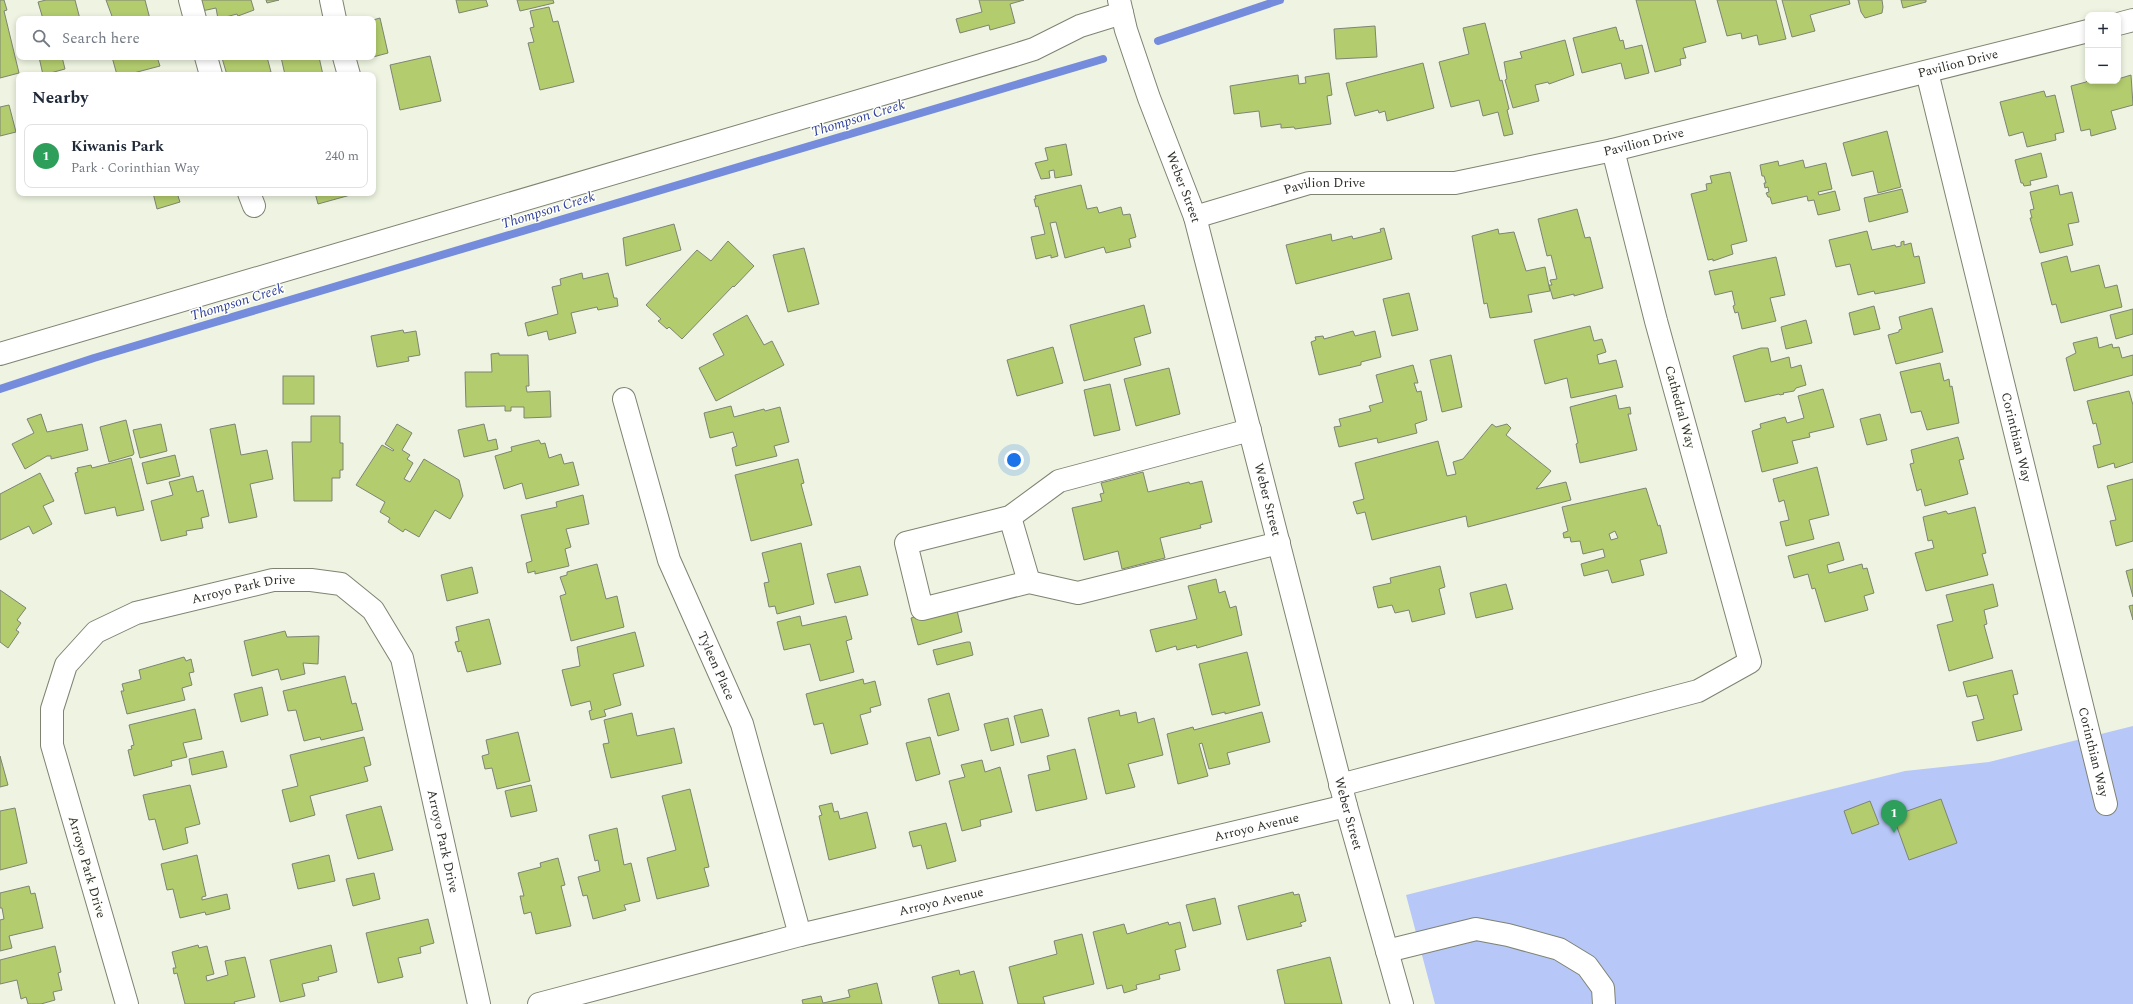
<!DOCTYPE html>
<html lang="en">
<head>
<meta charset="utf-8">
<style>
  body { margin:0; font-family:Spectral,serif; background:#f6f6f7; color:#1f2937 }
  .controls { position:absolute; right:12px; top:12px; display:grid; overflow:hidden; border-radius:8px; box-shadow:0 2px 6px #0003 }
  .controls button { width:36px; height:36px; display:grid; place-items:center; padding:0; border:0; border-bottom:1px solid #e0e1e3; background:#fff; color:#1f2937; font:20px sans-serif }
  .you { position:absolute; left:1014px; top:460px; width:14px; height:14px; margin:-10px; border:3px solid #fff; border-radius:50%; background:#1a73e8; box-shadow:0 0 0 6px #1a73e833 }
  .badge { display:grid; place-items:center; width:26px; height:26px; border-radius:50%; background:#475dd1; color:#fff; font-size:13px; font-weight:700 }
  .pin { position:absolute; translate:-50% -33px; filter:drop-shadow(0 1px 2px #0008) }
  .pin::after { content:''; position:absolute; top:21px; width:14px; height:12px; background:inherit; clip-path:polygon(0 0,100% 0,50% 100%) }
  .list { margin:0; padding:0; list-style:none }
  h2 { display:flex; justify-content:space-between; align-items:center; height:52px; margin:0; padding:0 16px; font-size:17px }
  h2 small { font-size:13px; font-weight:400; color:#747a83 }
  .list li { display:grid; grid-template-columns:26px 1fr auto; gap:12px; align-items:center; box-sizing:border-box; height:64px; margin:0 8px 8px; padding:0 8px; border:1px solid #e0e1e3; border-radius:8px }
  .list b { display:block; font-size:15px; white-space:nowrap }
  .list p { margin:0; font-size:13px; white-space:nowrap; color:#747a83 }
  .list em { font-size:13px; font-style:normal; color:#747a83 }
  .icon { flex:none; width:22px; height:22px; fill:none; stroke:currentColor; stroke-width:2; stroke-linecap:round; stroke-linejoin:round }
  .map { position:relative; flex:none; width:2133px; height:1004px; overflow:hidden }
  .search { position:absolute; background:#fff; box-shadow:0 2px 6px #0003; left:16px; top:16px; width:360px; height:44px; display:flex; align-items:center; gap:10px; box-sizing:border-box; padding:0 14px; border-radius:8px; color:#747a83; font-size:15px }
  .panel { position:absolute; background:#fff; box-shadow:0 2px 6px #0003; left:16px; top:72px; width:360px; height:124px; border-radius:8px }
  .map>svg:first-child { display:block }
</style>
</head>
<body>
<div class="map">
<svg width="2133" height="1004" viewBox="0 0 2133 1004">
  <rect width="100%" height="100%" fill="#eef4e1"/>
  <!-- green -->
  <path fill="#b7c7f7" d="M2133,726V1004H1435L1406,895L1905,771L1989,762Z"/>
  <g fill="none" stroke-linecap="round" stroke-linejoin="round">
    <!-- stream -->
    <g stroke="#758cdd" stroke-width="8">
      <path d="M1158,41L1280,0"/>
      <path d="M0,389L94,358L1103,59"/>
    </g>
  </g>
  <!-- building -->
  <g fill="#b2cc6e" stroke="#7e8473" fill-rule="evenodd">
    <path d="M0,0H4L7,10L4,11L19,73L0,78Z"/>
    <path d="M46,0H75L80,19H43L38,2Z"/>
    <path d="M106,0H145L150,19H113Z"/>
    <path d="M200,0H251L254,10L238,16L237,14L218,19L216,8L202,11Z"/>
    <path d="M266,0H279L267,3Z"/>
    <path d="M456,0H486L488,6L459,13Z"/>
    <path d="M517,0H553L554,3L520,11Z"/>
    <path d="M979,0H1024L1010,4L1015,23L990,30L989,25L960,33L956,19L982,12Z"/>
    <path d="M1636,0H1695L1706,42L1683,48L1686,58L1680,59L1681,65L1655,72Z"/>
    <path d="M1717,0H1776L1786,39L1759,45L1757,35L1742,39L1741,33L1727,36Z"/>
    <path d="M1782,0H1849L1850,4L1810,15L1815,31L1792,37Z"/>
    <path d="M1858,0H1882L1883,7L1882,13L1865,18L1861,12Z"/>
    <path d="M1901,0H1926V2L1903,8Z"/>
    <path d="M549,7L553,22L558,21L574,82L540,90L528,43L534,42L530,28L534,27L530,11Z"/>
    <path d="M380,18L388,53L373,57V20Z"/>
    <path d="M1485,23L1500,81L1502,80L1509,109L1507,110L1513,134L1504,136L1498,112L1483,116L1479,100L1451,107L1439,62L1469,54L1463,28Z"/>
    <path d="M1375,26L1377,57L1336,59L1334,29Z"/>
    <path d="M1616,27L1620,41L1623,40L1625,49L1642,45L1649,73L1625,79L1621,63L1582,73L1573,38Z"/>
    <path d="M1565,40L1574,75L1549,84L1548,82L1535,85L1539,101L1513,108L1505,80L1507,79L1504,62L1522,58L1520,52Z"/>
    <path d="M430,56L441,101L400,110L390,65Z"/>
    <path d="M39,57H62L65,69L43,75Z"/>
    <path d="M112,57H157L160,66L126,75H117Z"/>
    <path d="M267,57L271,72L257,75H227L222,58Z"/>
    <path d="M281,57H319L323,75H285Z"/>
    <path d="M1423,63L1434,108L1387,121L1385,111L1379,113L1378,110L1355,116L1346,83Z"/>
    <path d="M1329,73L1332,95L1327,96L1331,124L1295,129L1294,127L1281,128V124L1261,127L1259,111L1234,114L1230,86L1298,75L1299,84L1306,83L1305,77Z"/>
    <path d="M2131,75L2133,105L2111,111L2116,129L2091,136L2090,129L2081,131L2071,86L2086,82L2088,80L2118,81V79Z"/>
    <path d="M2044,91L2046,97L2055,95L2064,132L2055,134L2056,140L2027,147L2023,132L2009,136L2000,102Z"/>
    <path d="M9,105L16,132L0,136V107Z"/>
    <path d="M1887,131L1901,187L1878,193L1873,171L1852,176L1843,143Z"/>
    <path d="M1066,144L1072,175L1055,178L1054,170L1049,171L1050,178L1041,179L1035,163L1048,160L1045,148Z"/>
    <path d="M2041,153L2047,177L2030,181L2031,185L2024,186L2023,183H2021L2015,160Z"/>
    <path d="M1803,160L1805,168L1826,163L1832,189L1818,192L1819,195L1835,191L1840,210L1818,215L1814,200L1808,201L1807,196L1772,204L1770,197H1768L1766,193L1769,192L1768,187L1765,188L1764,183H1766L1764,176H1762L1760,165L1778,161L1779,166Z"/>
    <path d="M1730,172L1747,241L1731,245L1733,254L1713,261V259L1708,260L1691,194L1707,190L1706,184L1712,183L1710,176Z"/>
    <path d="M1081,185L1087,209L1097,207L1099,213L1121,207L1123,215L1130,214L1136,237L1129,239L1131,247L1106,253L1104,247L1065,258L1056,222L1050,223L1058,256L1051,258V255L1036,259L1031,237L1045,234L1038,206L1036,207L1034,199H1036L1035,196Z"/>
    <path d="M2058,185L2060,195L2072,192L2079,222L2068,224L2073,245L2040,253L2030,218H2032L2030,210L2034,209L2030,192Z"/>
    <path d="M1902,189L1908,212L1869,222L1864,198Z"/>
    <path d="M153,193H177L180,202L157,209Z"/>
    <path d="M315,193H354V194L318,204Z"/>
    <path d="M1577,209L1585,238L1590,237L1603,288L1574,296V294L1553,299L1549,285H1552L1550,280L1557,279L1551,255L1547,256L1538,219Z"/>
    <path d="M674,224L681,250L626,266L623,238Z"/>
    <path d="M1384,228L1392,259L1296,284L1286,245L1331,234L1332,241L1352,236L1353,239L1381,232L1380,229Z"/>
    <path d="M1498,229L1499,234L1514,232L1526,271L1545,267L1550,291L1528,295L1532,312L1490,318L1487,303L1484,304L1472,236Z"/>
    <path d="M1867,231L1872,250L1895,245L1896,247L1901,246V242L1904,241V245L1911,243L1914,257L1919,256L1925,283L1894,290L1875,294L1874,291L1858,295L1850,264L1836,267L1829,240Z"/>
    <path d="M728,241L754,266L734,287L733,286L682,339L669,327L667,329L658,321L661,319L646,305L697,250L711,261Z"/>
    <path d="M804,248L819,304L788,312L773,255Z"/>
    <path d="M2067,256L2071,272L2099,265L2105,288L2117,285L2122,307L2061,323L2056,304L2052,305L2041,263Z"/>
    <path d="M1776,257L1785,295L1770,298L1776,321L1742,329L1738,312L1735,313L1733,306L1735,305L1732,291L1715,295L1709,271Z"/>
    <path d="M582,273L583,279L608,273L614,298H617L618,306L598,310L597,307L571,313L576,333L549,340L547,331L528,336L525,323L558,314L552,287L561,285L560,279Z"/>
    <path d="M1409,293L1418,330L1392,336L1383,299Z"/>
    <path d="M1144,305L1151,333L1134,338L1141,365L1084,381L1070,325Z"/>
    <path d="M1874,306L1880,329L1854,335L1849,313Z"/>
    <path d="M1932,308L1943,352L1896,364L1888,335L1899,332V330L1902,329L1899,317Z"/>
    <path d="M2133,309V334L2116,339L2110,315Z"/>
    <path d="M747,315L764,345L772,341L784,365L716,401L699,368L724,355L713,334Z"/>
    <path d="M1806,320L1812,343L1786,349L1781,327Z"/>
    <path d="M1590,326L1594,341L1602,339L1606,352L1597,355L1599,364L1616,360L1623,387L1571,398L1567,378L1545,384L1534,340Z"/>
    <path d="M403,330L404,333L416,331L420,355L408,357L409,361L377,367L371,336Z"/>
    <path d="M1353,331L1355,336L1375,331L1381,357L1361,362V365L1319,375L1311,342L1316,340L1315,337L1323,336L1324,339Z"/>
    <path d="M2097,337L2099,348L2112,344L2113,348L2119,347L2122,358L2133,355V375L2074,391L2066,358L2076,353L2073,343Z"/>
    <path d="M1053,347L1063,383L1017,396L1007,360Z"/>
    <path d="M1761,348H1768L1771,362L1789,357L1791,368L1801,365L1806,385L1796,388L1794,391L1783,393L1784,394L1780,395L1779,394L1745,402L1733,356Z"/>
    <path d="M499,353V355H528L529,386H526L527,392L550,391L551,417L524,418V407H511V411H505V406L466,407L465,372H492L491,354Z"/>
    <path d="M1451,355L1462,407L1442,412L1430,360Z"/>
    <path d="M1940,363L1944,381L1949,379L1950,387L1952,386L1959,423L1927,430L1921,411L1911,413L1900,372Z"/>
    <path d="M1413,365L1418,383H1414L1417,392L1421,391L1427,420L1415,424L1417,433L1378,443L1377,438L1339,447L1334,427L1341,426L1339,419L1371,411L1369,406L1383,402L1376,375Z"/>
    <path d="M1169,368L1180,414L1136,426L1124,379Z"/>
    <rect x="283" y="376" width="31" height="28"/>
    <path d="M1110,384L1120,430L1094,436L1084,390Z"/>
    <path d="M1823,389L1834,427L1809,433L1810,437L1792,441L1798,463L1762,472L1752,431L1761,428L1760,424L1785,417L1787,423L1804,418L1798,396Z"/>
    <path d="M2129,391L2133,405V462L2115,468L2114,463L2098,468L2093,446L2101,444L2096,423L2093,424L2087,401Z"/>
    <path d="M1616,395L1619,409L1630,407L1631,414H1628L1637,450L1580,463L1576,444L1578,443L1570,407Z"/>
    <path d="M731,406L734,417L764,409L765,411L780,407L789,442L774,446L777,456L736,466L732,448L737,446L733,432L710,438L704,413Z"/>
    <path d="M41,414L47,432L82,424L88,450L51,459V456H47L25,469L12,444L34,433L27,419Z"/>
    <path d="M1880,414L1887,440L1867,445L1860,419Z"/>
    <path d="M311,416H340V443H343V470H340V478H332V501H294L292,442H311Z"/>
    <path d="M126,420L134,453L133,455L109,462L100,427Z"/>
    <path d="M161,424L167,451L140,458L133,430Z"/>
    <path d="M235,424L241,455L267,450L273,479L250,484L257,517L229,523L210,429Z"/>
    <path d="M397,424L412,433L402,450L410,455L407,459L413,463L404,479L410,482L424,459L459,480L463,496L450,519L435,510L419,537L405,529L403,532L388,522L390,518L380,512L385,502L356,485L382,445L393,451L394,450L385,444Z"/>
    <path d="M484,424L488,441L496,439L498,449L464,457L458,430Z"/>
    <path d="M1492,424L1496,427L1507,424L1511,428L1506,435L1551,471L1536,489L1566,482L1571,500L1468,527L1466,516L1372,540L1365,512L1357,514L1353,502L1364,499L1355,463L1438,441L1447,476L1456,474L1453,462L1463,459Z"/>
    <path d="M1958,437L1964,459L1959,460L1968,494L1925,506L1921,489L1917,491L1910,464L1914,463L1911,450Z"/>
    <path d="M539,440L541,444L545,443L549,458L561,454L564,464L573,462L579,485L526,499L522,483L504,489L495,456L512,451L511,447Z"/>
    <path d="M175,455L180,476L147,484L142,463Z"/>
    <path d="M131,458L144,510L117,516L115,507L85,514L75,473L78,472L77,468L91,465L92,468Z"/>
    <path d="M798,459L804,483L801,484L812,525L751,541L735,475Z"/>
    <path d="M1817,467L1829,515L1809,520L1814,539L1786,546L1780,522L1789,520L1784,500L1779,502L1773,479Z"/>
    <path d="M1143,472L1148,492L1189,482L1190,484L1202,481L1212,522L1200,525L1201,528L1160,538L1165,558L1122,569L1118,551L1084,560L1072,508L1102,501L1100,494L1104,493L1101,483Z"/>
    <path d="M40,473L54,501L43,506L52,524L33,534L29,526L0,540V494Z"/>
    <path d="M193,476L197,492L203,490L209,516L201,518L203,528L186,531L187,535L161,541L151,501L173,495L169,482Z"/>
    <path d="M2133,479V541L2116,546L2110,521L2116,520L2107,486Z"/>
    <path d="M1646,488L1658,526L1660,525L1667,553L1640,560L1644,575L1612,583L1608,570L1584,576L1581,564L1605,557L1603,549L1583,554L1580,541L1571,542L1570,537L1564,538L1563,533L1568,531L1562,507ZM1615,531L1618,538L1611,540L1609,534Z"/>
    <path d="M583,495L589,524L566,529L571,547L565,549L569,566L535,574V571L528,573L526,563L532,561L521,515L557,507L556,502Z"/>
    <path d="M1975,507L1986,553L1982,554L1988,575L1926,591L1915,553L1934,548L1932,540L1928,541L1923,517L1946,511L1948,514Z"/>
    <path d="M1839,542L1844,560L1827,565L1829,573L1862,564L1863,569L1867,568L1874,593L1864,596L1868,610L1825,622L1815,588L1812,589L1808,574L1794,578L1788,556Z"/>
    <path d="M801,543L814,604L777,614L775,606L769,607L764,583L769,582L762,553Z"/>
    <path d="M597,564L606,599L617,596L624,627L571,641L560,596L566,594L560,577L567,575V572Z"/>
    <path d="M860,566L868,595L835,603L827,574Z"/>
    <path d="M1440,566L1445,587L1439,589L1445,614L1412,622L1409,610L1395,613L1392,605L1378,608L1373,587L1391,583L1390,578Z"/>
    <path d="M472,567L478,593L447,601L441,575Z"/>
    <path d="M2133,569V597L2126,571Z"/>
    <path d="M1216,579L1219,593L1225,591L1230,608L1236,606L1242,635L1197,648L1196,645L1177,650L1176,646L1156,652L1150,630L1197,619L1188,586Z"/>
    <path d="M1506,584L1513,609L1476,618L1470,593Z"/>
    <path d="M1993,584L1998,606L1984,610L1987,624L1984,625L1993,658L1949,671L1937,625L1953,621L1946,595Z"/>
    <path d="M0,590L26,608L17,620L21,623L16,630L19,632L8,648L0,642Z"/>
    <path d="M2133,605V620L2129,606Z"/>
    <path d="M956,606L962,632L918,645L911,618Z"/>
    <path d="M800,616L802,626L846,616L852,639L846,641L854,672L820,681L810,644L784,650L777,622Z"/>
    <path d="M489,619L501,664L467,672L461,651L458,652L455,642L459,641L456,627Z"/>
    <path d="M285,631L287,637L319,636L318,664L303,663L305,674L281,680L278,669L252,676L244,641Z"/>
    <path d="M635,632L644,666L613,674L621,705L604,710L606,716L591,720L589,711L592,710L590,701L571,706L562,670L580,666L577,647Z"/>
    <path d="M967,642H970L973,655L937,665L933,650Z"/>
    <path d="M1247,652L1260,705L1225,714V712L1212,715L1199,664Z"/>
    <path d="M184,657L186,661L191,659L194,672L189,673L192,685L182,688L185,700L127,714L121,691H124L122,684L141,679L139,670Z"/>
    <path d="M2012,670L2018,694L2013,695L2022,730L1977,741L1972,722L1984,719L1977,695L1967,697L1963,682Z"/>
    <path d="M345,676L352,704L356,703L363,730L321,740L320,737L304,741L296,710L288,711L283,691Z"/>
    <path d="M863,679L864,684L875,681L881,705L870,708L871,712L860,715L868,744L831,754L823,723L814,725L806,694Z"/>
    <path d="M262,687L268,715L241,722L234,694Z"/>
    <path d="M949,693L959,730L938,736L928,699Z"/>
    <path d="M195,709L202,739L183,743L187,757L171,761L172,766L134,776L128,750L132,749L131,746L134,745L129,725Z"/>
    <path d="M1042,709L1049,736L1021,743L1014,716Z"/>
    <path d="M1119,710L1120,716L1136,712L1138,723L1154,718L1163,755L1128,764L1135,787L1106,794L1088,718Z"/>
    <path d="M1262,712L1270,742L1227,753L1230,764L1209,769L1202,743L1199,744L1208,776L1178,784L1167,734L1193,727L1194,730Z"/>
    <path d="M632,713L637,736L674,728L682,763L611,778L603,744L609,743L604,720Z"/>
    <path d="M1008,718L1014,745L991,751L984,724Z"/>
    <path d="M518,732L530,781L497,789L492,768L485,769L482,756L489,754L486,740Z"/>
    <path d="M364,737L371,765L364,767L368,781L310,796L315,815L290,822L282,790L298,786L290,755Z"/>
    <path d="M930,737L940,774L916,781L906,743Z"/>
    <path d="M1075,749L1087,799L1036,811L1028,775L1050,770L1047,756Z"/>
    <path d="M223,751L227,767L192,775L189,759Z"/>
    <path d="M0,756L8,785L0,787Z"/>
    <path d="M982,760L985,772L1000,767L1012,812L980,820L981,826L962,831L949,781L965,777L961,765Z"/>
    <path d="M190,785L200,824L185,828L188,843L163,850L155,819L149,820L143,795Z"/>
    <path d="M531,785L537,811L511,817L505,791Z"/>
    <path d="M690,789L709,867L704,868L709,886L657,899L647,858L676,850L662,796Z"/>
    <path d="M1941,799L1957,843L1909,860L1893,816Z"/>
    <path d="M1870,801L1879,824L1852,834L1844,811Z"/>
    <path d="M832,803L834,812L838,811L840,819L867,812L876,848L829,860L819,816L822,815L819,806Z"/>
    <path d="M381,806L393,850L358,859L346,815Z"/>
    <path d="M15,808L27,863L0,870V811Z"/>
    <path d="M946,823L956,861L927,869L921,845L913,847L909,832Z"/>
    <path d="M617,828L624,865L631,863L640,901L624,905L626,910L593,919L587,895L583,896L578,877L600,871L598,860L595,861L589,835Z"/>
    <path d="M197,855L206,896L202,897V900L227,894L230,909L206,915L205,912L180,918L173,889L167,890L161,864Z"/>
    <path d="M329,855L335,881L298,889L292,864Z"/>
    <path d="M558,858L565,885L561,886L571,926L536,934L531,912L524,914L520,896H524L518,873L541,867L540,863Z"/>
    <path d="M374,873L380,899L353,906L346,879Z"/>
    <path d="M29,886L31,894L35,893L43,928L9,936L12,948L0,951V920L4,919L2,908H0V893Z"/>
    <path d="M1293,892L1294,895L1299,894L1306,921L1300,923L1302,926L1247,940L1238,906Z"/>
    <path d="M1215,898L1221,924L1193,931L1186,905Z"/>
    <path d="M428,919L434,943L420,947L421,953L398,958L403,977L378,983L366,933Z"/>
    <path d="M1168,922L1169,925L1180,922L1186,947L1175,950L1180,970L1159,975L1160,979L1136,985L1137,989L1124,993L1122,985L1107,989L1093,932L1124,924L1127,934Z"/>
    <path d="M1082,934L1094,984L1043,997L1045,1004H1018L1009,967L1057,954L1054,941Z"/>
    <path d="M198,945L199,948L207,946L214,974L206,976L207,981L228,975L225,961L245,957L255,997L234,1002L235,1004H185L177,973L174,974L173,968H176L172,952Z"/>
    <path d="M331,945L337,972L318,977L319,980L302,984L305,996L280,1002L270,960Z"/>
    <path d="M55,946L61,972L58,973L62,990L53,992L55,1000L41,1004H28L26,997L21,999L17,980L0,984V960Z"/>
    <path d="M1330,957L1342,1004H1285L1277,970Z"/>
    <path d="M959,970L960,975L974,971L983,1004H939L932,977Z"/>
    <path d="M877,983L882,1004H803L802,1000L821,996L823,1003L850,997L848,990Z"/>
  </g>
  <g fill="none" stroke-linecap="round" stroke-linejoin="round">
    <defs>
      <g id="minor">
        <path d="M190,0L195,19"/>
        <path d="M331,0L335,19"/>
        <path id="s1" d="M1119,0L1126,30L1149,98L1195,217L1346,806L1402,1004"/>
        <path d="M2118,24L2133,20"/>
        <path d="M206,57L211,75"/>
        <path d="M344,57L349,75"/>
        <path id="s2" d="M1927,72L2106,804"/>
        <path d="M249,193L254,206"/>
        <path id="s3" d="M1195,217L1309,183H1455L1613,150L2088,31"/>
        <path d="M0,354L1015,55L1034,49L1080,26L1122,13"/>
        <path id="s4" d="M624,399L669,560L742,724L800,935"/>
        <path d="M1250,430L1059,481L1010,517L906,543L922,609L1029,582L1078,593L1279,543"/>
        <path d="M1010,517L1029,582"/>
        <path d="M1340,785L1698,691L1750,662L1656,321L1613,150"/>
        <path d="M1387,951L1476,929L1508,935L1559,949L1587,966L1603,988L1604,1004"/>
        <path id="s5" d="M127,1004L52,745V709L66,665L96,632L136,613L273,580H311L341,584L373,610L402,658L479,1004"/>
        <path id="s6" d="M539,1004L800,935L1346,806"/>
      </g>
    </defs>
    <!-- minor casing -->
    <use href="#minor" stroke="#7e8372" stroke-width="24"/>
    <!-- minor -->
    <use href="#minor" stroke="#fff" stroke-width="22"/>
  </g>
  <g text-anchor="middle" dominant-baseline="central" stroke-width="3" stroke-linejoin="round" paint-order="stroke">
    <!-- street labels -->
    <g font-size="13" fill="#2d2f28" stroke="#fefffb">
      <text stroke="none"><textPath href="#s3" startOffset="782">Pavilion Drive</textPath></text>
      <text stroke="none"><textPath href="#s3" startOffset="458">Pavilion Drive</textPath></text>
      <text stroke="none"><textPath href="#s1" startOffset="198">Weber Street</textPath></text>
      <text stroke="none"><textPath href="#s3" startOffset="134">Pavilion Drive</textPath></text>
      <text transform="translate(1680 407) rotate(75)">Cathedral Way</text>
      <text stroke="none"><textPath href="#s2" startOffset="376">Corinthian Way</textPath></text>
      <text stroke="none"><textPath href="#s1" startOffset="522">Weber Street</textPath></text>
      <text stroke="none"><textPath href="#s5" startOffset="551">Arroyo Park Drive</textPath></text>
      <text stroke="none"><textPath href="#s4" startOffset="283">Tyleen Place</textPath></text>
      <text stroke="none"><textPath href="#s2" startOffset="700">Corinthian Way</textPath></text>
      <text stroke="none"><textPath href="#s1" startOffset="846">Weber Street</textPath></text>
      <text stroke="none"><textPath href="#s6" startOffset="739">Arroyo Avenue</textPath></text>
      <text stroke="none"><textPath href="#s5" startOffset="935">Arroyo Park Drive</textPath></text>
      <text transform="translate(87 867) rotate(74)">Arroyo Park Drive</text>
      <text stroke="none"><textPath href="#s6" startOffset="415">Arroyo Avenue</textPath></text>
    </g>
    <!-- water labels -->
    <g font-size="14" font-style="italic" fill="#2d3d9c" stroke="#fefffb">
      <text transform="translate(858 118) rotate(-17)">Thompson Creek</text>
      <text transform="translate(548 210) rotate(-17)">Thompson Creek</text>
      <text transform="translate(237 302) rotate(-17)">Thompson Creek</text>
    </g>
  </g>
</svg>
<div class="controls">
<button>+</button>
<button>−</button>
</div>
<div class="you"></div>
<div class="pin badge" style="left:1894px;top:833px;background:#2e9e5b">1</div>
<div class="search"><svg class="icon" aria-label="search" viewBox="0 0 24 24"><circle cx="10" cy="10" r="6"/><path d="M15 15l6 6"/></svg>Search here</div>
<section class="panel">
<h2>Nearby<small></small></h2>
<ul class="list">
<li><span class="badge" style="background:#2e9e5b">1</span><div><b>Kiwanis Park</b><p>Park · Corinthian Way</p></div><em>240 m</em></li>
</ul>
</section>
</div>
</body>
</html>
